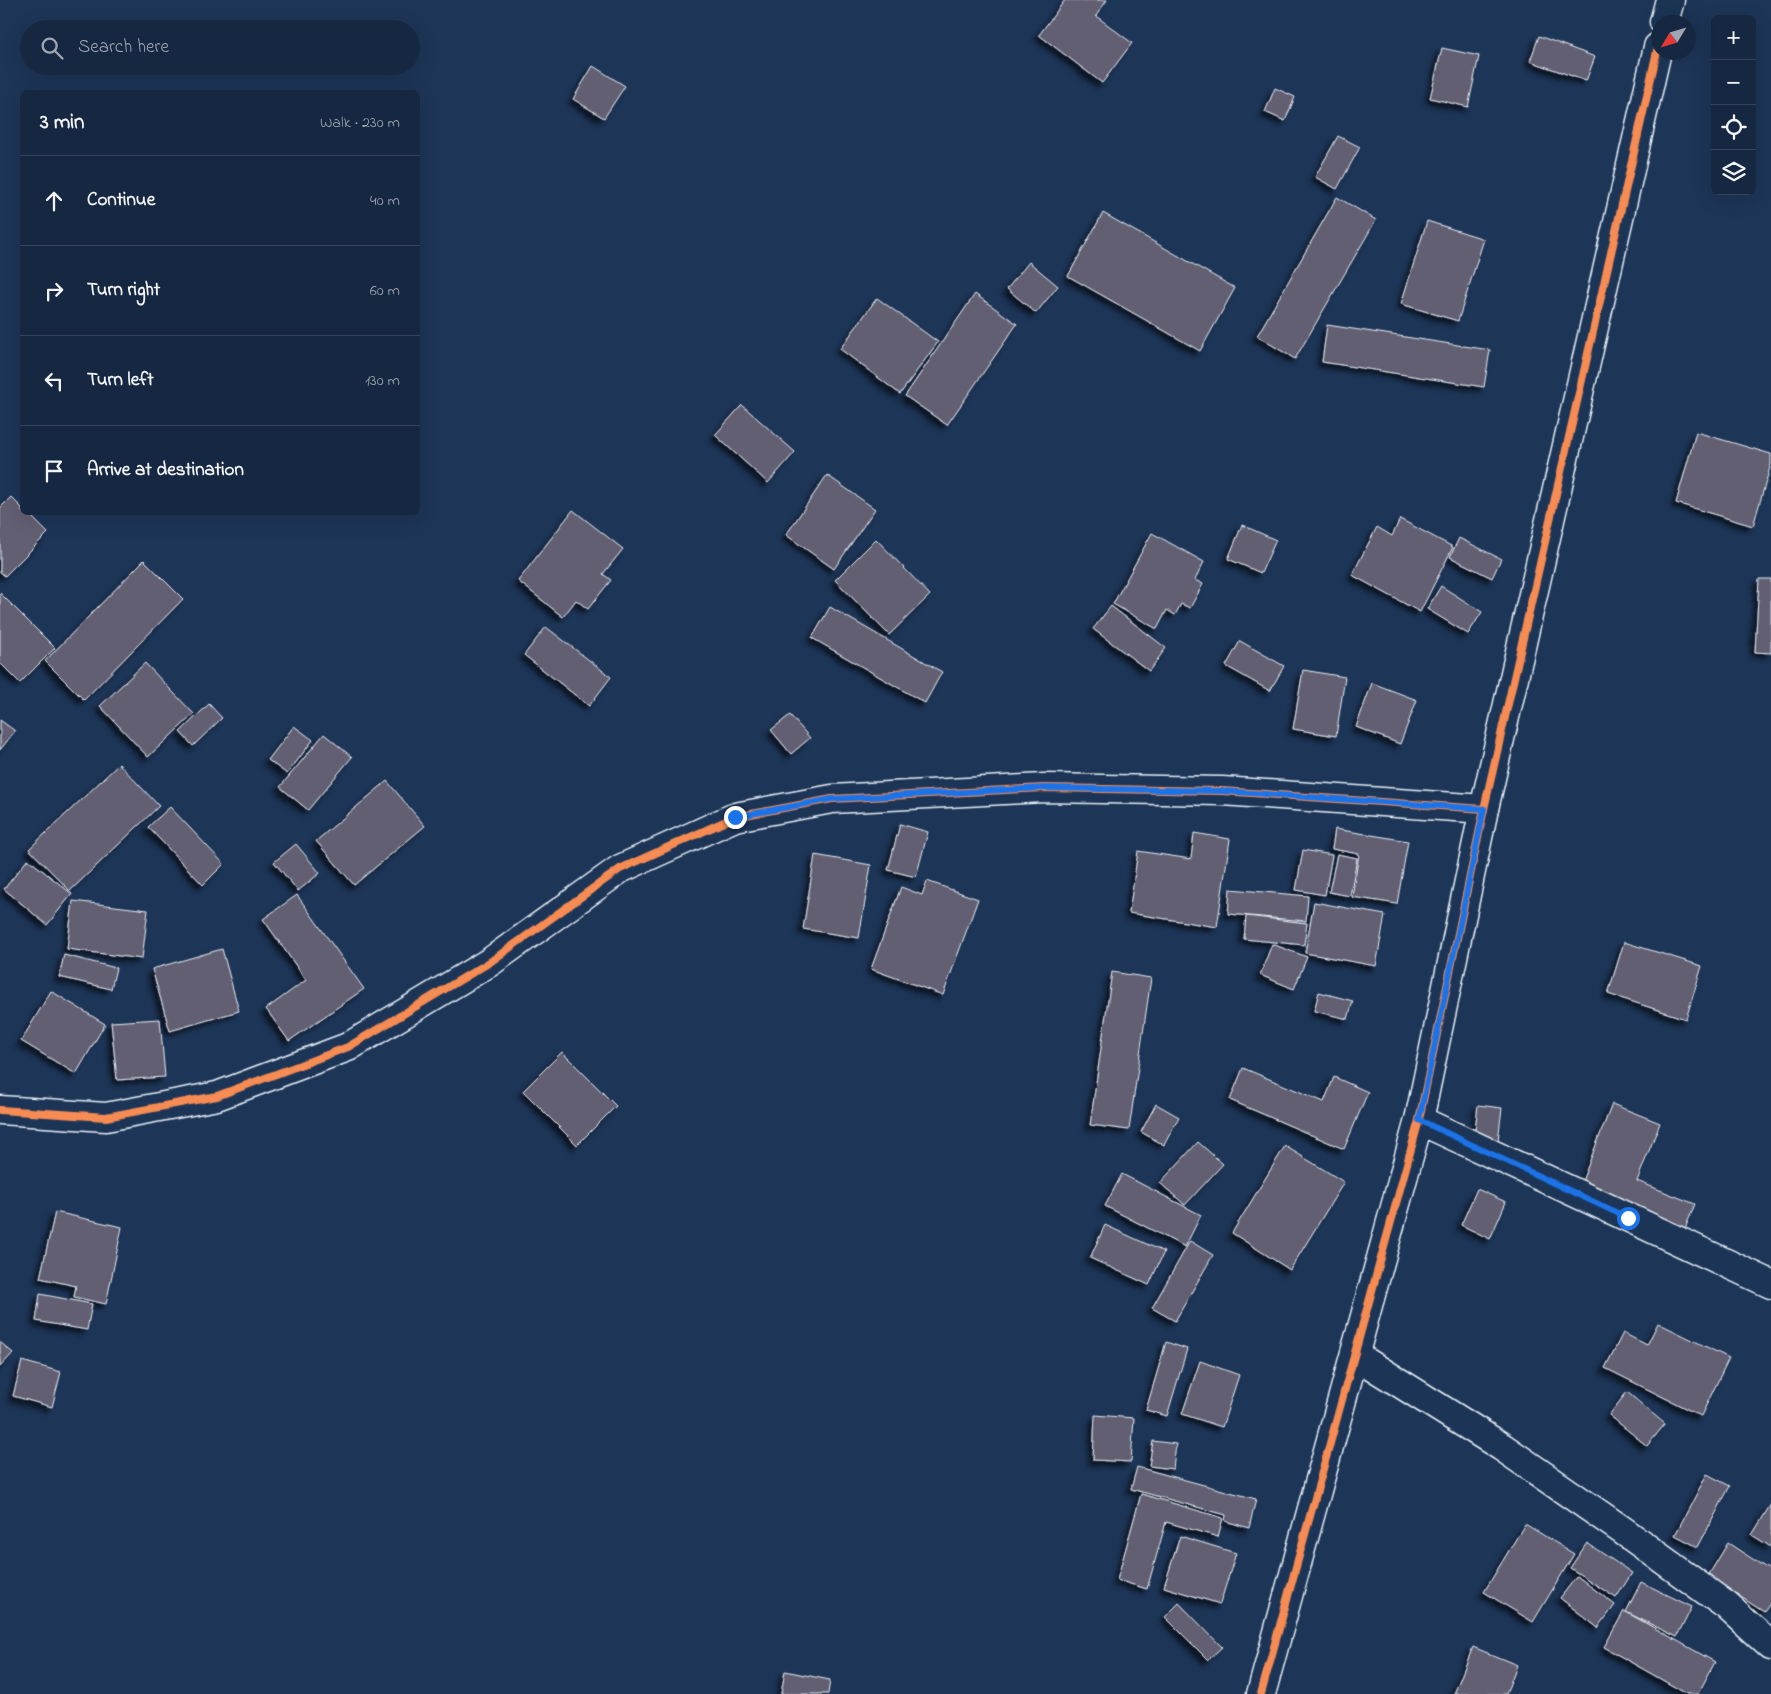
<!DOCTYPE html>
<html lang="en">
<head>
<meta charset="utf-8">
<style>
  body { margin:0; font-family:"Indie Flower",sans-serif; background:#1f3048; color:#f1f3f6 }
  .controls { position:absolute; right:15px; top:15px; display:grid; overflow:hidden; border-radius:8px; box-shadow:0 5px 20px #0002 }
  .controls button { width:45px; height:45px; display:grid; place-items:center; padding:0; border:0; border-bottom:1px solid #35445a; background:#162841; color:#f1f3f6; font:25px sans-serif }
  .compass { position:absolute; left:1651px; top:15px; width:45px; height:45px; border-radius:50%; background:#162841; box-shadow:0 5px 20px #0002; rotate:232deg }
  .stop { position:absolute; width:15px; height:15px; margin:-11px; border:4px solid #1a73e8; border-radius:50%; background:#fff }
  .stop.end { background:#1a73e8; border-color:#fff; box-shadow:0 1px 5px #0008 }
  .list { margin:0; padding:0; list-style:none }
  h2 { display:flex; justify-content:space-between; align-items:center; height:65px; margin:0; padding:0 20px; font-size:21px }
  h2 small { font-size:16px; font-weight:400; color:#9ea6b1 }
  .list li { display:grid; grid-template-columns:32px 1fr auto; gap:15px; align-items:center; box-sizing:border-box; height:90px; padding:0 20px; border-top:1px solid #35445a }
  .list b { display:block; font-size:19px; white-space:nowrap }
  .list em { font-size:16px; font-style:normal; color:#9ea6b1 }
  .icon { flex:none; width:28px; height:28px; fill:none; stroke:currentColor; stroke-width:2; stroke-linecap:round; stroke-linejoin:round }
  .map { position:relative; flex:none; width:1771px; height:1694px; overflow:hidden }
  .search { position:absolute; background:#162841; box-shadow:0 5px 20px #0002; left:20px; top:20px; width:400px; height:55px; display:flex; align-items:center; gap:12px; box-sizing:border-box; padding:0 18px; border-radius:28px; color:#9ea6b1; font-size:19px }
  .panel { position:absolute; background:#162841; box-shadow:0 5px 20px #0002; left:20px; top:90px; width:400px; height:425px; border-radius:8px }
  .map>svg:first-child { display:block }
</style>
</head>
<body>
<div class="map">
<svg width="1771" height="1694" viewBox="0 0 1771 1694">
  <defs>
    <filter id="shadow"><feDropShadow dx="-4.5" dy="4.5" stdDeviation="2.5" flood-color="#0009"/></filter>
  </defs>
  <rect width="100%" height="100%" fill="#1d3557"/>
  <filter id="ink" filterUnits="userSpaceOnUse"><feTurbulence type="fractalNoise" baseFrequency=".02" numOctaves="2"/><feDisplacementMap in="SourceGraphic" scale="10" xChannelSelector="R" yChannelSelector="G"/><feConvolveMatrix kernelMatrix="1 2 1 2 8 2 1 2 1" color-interpolation-filters="sRGB"/></filter>
  <g filter="url(#ink)">
    <!-- building -->
    <g fill="#645f72" stroke="#e8f1f8" filter="url(#shadow)">
      <path d="M1065,0H1107L1096,16L1132,43L1102,83L1039,35Z"/>
      <path d="M1539,36L1595,57L1586,81L1530,61Z"/>
      <path d="M1442,48L1479,56L1468,107L1430,98Z"/>
      <path d="M593,66L625,86L604,118L573,99Z"/>
      <path d="M1275,88L1295,97L1285,121L1265,112Z"/>
      <path d="M1338,136L1360,147L1337,189L1315,177Z"/>
      <path d="M1337,197L1376,220L1295,359L1257,336Z"/>
      <path d="M1103,213L1235,288L1200,351L1068,276Z"/>
      <path d="M1427,221L1484,239L1458,321L1401,304Z"/>
      <path d="M1029,262L1058,286L1036,313L1007,289Z"/>
      <path d="M975,294L1017,324L947,425L905,396Z"/>
      <path d="M877,298L938,342L900,394L840,349Z"/>
      <path d="M1327,325L1490,350L1484,387L1322,362Z"/>
      <path d="M742,405L795,452L768,483L715,435Z"/>
      <path d="M1696,432L1771,454V464L1753,526L1676,503Z"/>
      <path d="M827,475L875,509L834,569L786,535Z"/>
      <path d="M11,497L22,508V512H27L48,533L5,576L0,572V508Z"/>
      <path d="M573,510L623,549L603,574L611,580L588,609L576,600L563,617L518,581Z"/>
      <path d="M1400,519L1453,547L1420,612L1352,575L1377,527L1392,536Z"/>
      <path d="M1242,525L1276,540L1261,573L1228,559Z"/>
      <path d="M1152,533L1204,562L1195,580L1203,584L1190,608L1181,604L1175,615L1167,610L1157,629L1113,604Z"/>
      <path d="M1459,538L1501,559L1492,578L1450,557Z"/>
      <path d="M876,539L930,595L889,635L835,580Z"/>
      <path d="M144,560L183,599L84,700L45,661Z"/>
      <path d="M1759,579H1771V653L1755,652Z"/>
      <path d="M1441,586L1482,612L1468,634L1427,609Z"/>
      <path d="M0,593L55,648L20,683L0,663Z"/>
      <path d="M1111,606L1166,648L1149,671L1093,629Z"/>
      <path d="M830,607L942,672L925,703L812,638Z"/>
      <path d="M546,627L611,677L589,706L524,655Z"/>
      <path d="M1240,641L1284,666L1270,691L1226,666Z"/>
      <path d="M145,663L194,714L148,757L100,706Z"/>
      <path d="M1303,670L1345,677L1336,736L1293,729Z"/>
      <path d="M1372,683L1417,700L1400,744L1356,727Z"/>
      <path d="M209,704L222,718L193,746L180,732Z"/>
      <path d="M790,715L810,738L791,754L771,730Z"/>
      <path d="M0,720L15,731L0,750Z"/>
      <path d="M294,726L313,740L287,774L268,760Z"/>
      <path d="M324,734L352,757L308,810L280,787Z"/>
      <path d="M119,764L159,806L70,891L29,849Z"/>
      <path d="M387,781L425,826L354,885L316,841Z"/>
      <path d="M170,807L224,864L203,885L148,827Z"/>
      <path d="M900,824L928,832L916,877L888,870Z"/>
      <path d="M1335,829L1408,841L1397,904L1352,897L1359,854L1332,849Z"/>
      <path d="M1194,833L1230,839L1217,927L1129,913L1138,851L1191,859Z"/>
      <path d="M296,844L320,873L298,891L274,862Z"/>
      <path d="M1303,850L1332,855L1325,895L1296,890Z"/>
      <path d="M1337,854L1357,858L1350,896L1329,892Z"/>
      <path d="M815,855L871,865L859,938L803,929Z"/>
      <path d="M28,859L72,894L47,925L4,889Z"/>
      <path d="M927,881L978,899L943,995L871,969L901,887L922,895Z"/>
      <path d="M1230,889L1308,896L1306,921L1228,914Z"/>
      <path d="M297,895L364,989L289,1041L266,1009L306,980L263,919Z"/>
      <path d="M73,901L148,910L142,959L67,949Z"/>
      <path d="M1314,902L1385,915L1376,966L1305,953Z"/>
      <path d="M1246,916L1307,923L1304,945L1244,939Z"/>
      <path d="M1624,942L1702,966L1686,1019L1608,994Z"/>
      <path d="M1272,944L1307,957L1294,989L1260,975Z"/>
      <path d="M222,949L239,1011L170,1031L152,969Z"/>
      <path d="M64,955L116,968L111,989L59,977Z"/>
      <path d="M1112,972L1151,978L1129,1130L1090,1125Z"/>
      <path d="M51,991L105,1024L76,1074L21,1041Z"/>
      <path d="M1319,992L1353,1001L1348,1019L1314,1011Z"/>
      <path d="M160,1019L165,1077L117,1080L111,1022Z"/>
      <path d="M562,1052L616,1106L577,1145L523,1091Z"/>
      <path d="M1243,1068L1324,1102L1334,1077L1368,1092L1344,1149L1230,1100Z"/>
      <path d="M1156,1104L1179,1117L1164,1145L1141,1132Z"/>
      <path d="M1612,1104L1660,1123L1637,1181L1695,1204L1684,1231L1579,1189Z"/>
      <path d="M1478,1105L1502,1108L1498,1141L1474,1138Z"/>
      <path d="M1198,1142L1223,1164L1185,1205L1160,1183Z"/>
      <path d="M1285,1146L1344,1182L1290,1270L1232,1233Z"/>
      <path d="M1122,1174L1201,1215L1185,1247L1105,1206Z"/>
      <path d="M1477,1189L1506,1202L1490,1239L1461,1225Z"/>
      <path d="M55,1212L122,1227L106,1304L74,1297L76,1286L40,1278Z"/>
      <path d="M1105,1225L1164,1252L1149,1285L1090,1258Z"/>
      <path d="M1190,1241L1213,1255L1175,1321L1152,1308Z"/>
      <path d="M40,1294L92,1304L87,1330L36,1321Z"/>
      <path d="M1658,1323L1729,1358L1701,1416L1605,1368L1623,1333L1647,1345Z"/>
      <path d="M0,1342L13,1353L0,1367Z"/>
      <path d="M1166,1342L1187,1349L1167,1416L1146,1410Z"/>
      <path d="M22,1361L61,1372L52,1407L13,1396Z"/>
      <path d="M1200,1361L1239,1375L1222,1427L1182,1414Z"/>
      <path d="M1627,1392L1665,1424L1647,1446L1609,1415Z"/>
      <path d="M1095,1415L1134,1418L1131,1462L1093,1460Z"/>
      <path d="M1153,1441L1176,1444L1173,1469L1149,1466Z"/>
      <path d="M1137,1467L1256,1499L1249,1528L1225,1521L1226,1515L1131,1489Z"/>
      <path d="M1707,1474L1730,1486L1698,1547L1675,1535Z"/>
      <path d="M1141,1494L1223,1518L1218,1537L1166,1522L1147,1589L1117,1580Z"/>
      <path d="M1771,1504V1547L1752,1535Z"/>
      <path d="M1525,1524L1574,1554L1533,1622L1484,1592Z"/>
      <path d="M1180,1536L1236,1553L1220,1604L1164,1587Z"/>
      <path d="M1587,1543L1632,1573L1616,1598L1570,1568Z"/>
      <path d="M1728,1543L1771,1571V1602L1764,1612L1708,1576Z"/>
      <path d="M1577,1576L1615,1605L1598,1628L1560,1598Z"/>
      <path d="M1641,1582L1692,1607L1677,1637L1626,1612Z"/>
      <path d="M1179,1603L1222,1647L1208,1660L1165,1617Z"/>
      <path d="M1624,1611L1715,1662L1698,1694H1687L1604,1647Z"/>
      <path d="M1473,1647L1517,1665L1506,1694H1454Z"/>
      <path d="M785,1671L830,1680L828,1694H781Z"/>
    </g>
    <g fill="none" stroke-linecap="round" stroke-linejoin="round">
      <defs>
        <g id="street">
          <path d="M0,1110L106,1117L217,1096L348,1047L490,962L620,869L735,817L832,799L1044,788L1222,791L1484,809"/>
          <path d="M1419,1120L1771,1284"/>
          <path d="M1355,1355L1502,1447L1622,1530L1727,1606L1771,1646"/>
        </g>
        <g id="secondary">
          <path d="M1664,22L1670,0"/>
          <path d="M1261,1694L1419,1120L1484,809L1658,47"/>
        </g>
      </defs>
      <!-- street casing -->
      <use href="#street" stroke="#e8f1f8" stroke-width="31"/>
      <!-- secondary casing -->
      <use href="#secondary" stroke="#e8f1f8" stroke-width="31"/>
      <!-- street -->
      <use href="#street" stroke="#1d3557" stroke-width="28"/>
      <!-- secondary -->
      <use href="#secondary" stroke="#1d3557" stroke-width="28"/>
      <defs>
        <g id="cycleway">
          <path d="M0,1110L106,1117L217,1096L348,1047L490,962L620,869L735,817L832,799L1044,788L1222,791L1484,809"/>
          <path d="M1261,1694L1419,1120L1484,809L1658,47"/>
        </g>
      </defs>
      <!-- cycleway casing -->
      <use href="#cycleway" stroke="#1d3557" stroke-width="11"/>
      <!-- cycleway -->
      <use href="#cycleway" stroke="#f68b52" stroke-width="8"/>
    </g>
  </g>
  <g fill="none" stroke-linecap="round" stroke-linejoin="round" filter="url(#ink)">
    <!-- route -->
    <path stroke="#1a73e8" stroke-width="6" d="M735,817L832,799L1044,788L1222,791L1484,809L1419,1120L1628,1218"/>
  </g>
</svg>
<div class="controls">
<button>+</button>
<button>−</button>
<button><svg class="icon" aria-label="locate" viewBox="0 0 24 24"><circle cx="12" cy="12" r="6"/><path d="M12 2v4M12 18v4M2 12h4M18 12h4"/></svg></button>
<button><svg class="icon" aria-label="layers" viewBox="0 0 24 24"><path d="M12 4l9 5-9 5-9-5zM3 14l9 5 9-5"/></svg></button>
</div>
<svg class="compass" viewBox="-18 -18 36 36"><path d="M0-13l5 13h-10z" fill="#e53935"/><path d="M0 13l5-13h-10z" fill="#9ea6b1"/></svg>
<div class="stop" style="left:1628px;top:1218px"></div>
<div class="stop end" style="left:735px;top:817px"></div>
<div class="search"><svg class="icon" aria-label="search" viewBox="0 0 24 24"><circle cx="10" cy="10" r="6"/><path d="M15 15l6 6"/></svg>Search here</div>
<section class="panel">
<h2>3 min<small>Walk · 230 m</small></h2>
<ul class="list">
<li><svg class="icon" aria-label="ahead" viewBox="0 0 24 24"><path d="M12 20V5M6 11l6-6 6 6"/></svg><div><b>Continue</b></div><em>40 m</em></li>
<li><svg class="icon" aria-label="right" viewBox="0 0 24 24"><path d="M7 20v-9h11M14 6l5 5-5 5"/></svg><div><b>Turn right</b></div><em>60 m</em></li>
<li><svg class="icon" aria-label="left" viewBox="0 0 24 24"><path d="M17 20v-9H6M10 6l-5 5 5 5"/></svg><div><b>Turn left</b></div><em>130 m</em></li>
<li><svg class="icon" aria-label="arrive" viewBox="0 0 24 24"><path d="M6 21V4h12l-3 4 3 4H6"/></svg><div><b>Arrive at destination</b></div></li>
</ul>
</section>
</div>
</body>
</html>
